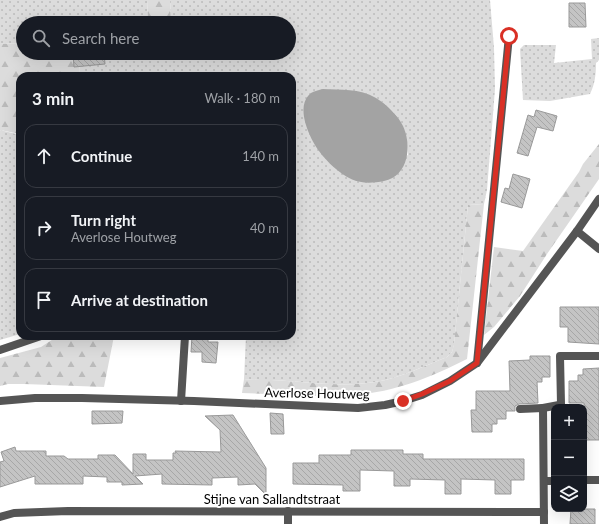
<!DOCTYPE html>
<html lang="en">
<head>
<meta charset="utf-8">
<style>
  body { margin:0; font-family:Lato,sans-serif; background:#242831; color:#f1f3f6 }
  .controls { position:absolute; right:12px; bottom:12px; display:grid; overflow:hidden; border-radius:8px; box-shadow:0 4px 16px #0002 }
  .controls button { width:36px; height:36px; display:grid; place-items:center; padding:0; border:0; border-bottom:1px solid #363941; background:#171b24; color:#f1f3f6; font:20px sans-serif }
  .stop { position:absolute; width:12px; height:12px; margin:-9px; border:3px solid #d93025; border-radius:50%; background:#fff }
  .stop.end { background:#d93025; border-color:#fff; box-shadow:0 1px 4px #0008 }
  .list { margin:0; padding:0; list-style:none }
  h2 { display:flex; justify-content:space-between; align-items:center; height:52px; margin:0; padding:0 16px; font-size:17px }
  h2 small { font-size:13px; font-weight:400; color:#9ea1a6 }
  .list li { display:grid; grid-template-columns:26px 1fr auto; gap:12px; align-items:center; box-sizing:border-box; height:64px; margin:0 8px 8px; padding:0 8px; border:1px solid #363941; border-radius:12px }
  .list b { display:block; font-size:15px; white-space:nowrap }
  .list p { margin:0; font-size:13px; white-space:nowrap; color:#9ea1a6 }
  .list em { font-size:13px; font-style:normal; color:#9ea1a6 }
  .icon { flex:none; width:22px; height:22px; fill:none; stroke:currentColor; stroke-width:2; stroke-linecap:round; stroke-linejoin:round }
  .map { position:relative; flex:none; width:599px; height:524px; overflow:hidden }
  .search { position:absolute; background:#171b24; box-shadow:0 4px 16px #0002; left:16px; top:16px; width:280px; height:44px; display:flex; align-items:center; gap:10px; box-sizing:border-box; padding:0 14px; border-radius:22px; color:#9ea1a6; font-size:15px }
  .panel { position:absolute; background:#171b24; box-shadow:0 4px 16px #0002; left:16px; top:72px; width:280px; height:268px; border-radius:12px }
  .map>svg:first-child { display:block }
</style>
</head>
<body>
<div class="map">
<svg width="599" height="524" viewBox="0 0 599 524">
  <defs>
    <pattern id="grass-dots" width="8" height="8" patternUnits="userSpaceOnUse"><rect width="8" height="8" fill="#dcdcdc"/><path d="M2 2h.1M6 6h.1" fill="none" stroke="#bbb" stroke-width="1.8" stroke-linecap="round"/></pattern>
    <pattern id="forest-firs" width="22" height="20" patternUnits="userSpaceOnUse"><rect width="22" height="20" fill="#dcdcdc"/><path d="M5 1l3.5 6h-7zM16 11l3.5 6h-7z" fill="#bbb"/></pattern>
    <pattern id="building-back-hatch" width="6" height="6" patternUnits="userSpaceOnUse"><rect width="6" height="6" fill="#c4c4c4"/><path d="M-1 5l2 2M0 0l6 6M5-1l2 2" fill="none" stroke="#a7a7a7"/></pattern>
  </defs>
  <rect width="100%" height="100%" fill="#fff"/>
  <!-- grass -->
  <g fill="url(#grass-dots)" fill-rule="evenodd">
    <path d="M0,0H147L148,23H23V43L0,44Z"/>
    <path d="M170,0H490L494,48L495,89L487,190L484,204L468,205L454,345L452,352L447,357C424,366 400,378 375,382C346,387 316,383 287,381C273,379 258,381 244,379L246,336H292V76H80L79,53H289V23H171ZM323,89C333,90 369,94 377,99C399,112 408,130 408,155L351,179L328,161Z"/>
    <path d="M599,36V60L596,63C596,74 595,84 590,94L550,101L523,100L520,49L524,45H556L554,63L592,59L591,39L599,38Z"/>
    <path d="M0,130L20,135V334L0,340Z"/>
  </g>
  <!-- forest -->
  <g fill="url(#forest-firs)">
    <path d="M147,0H170L171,23H148Z"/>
    <path d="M23,43V53H79L80,76H20V134L0,130V44Z"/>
    <path d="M599,144V179L547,254L520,296L494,327L484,335L494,247L523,251L579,172L583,164Z"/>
    <path d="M484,204L467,359C432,377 394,392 355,395C317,398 279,394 242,393L244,379C258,381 273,379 287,381C316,383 346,387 375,382C400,378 424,366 447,357L452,352L454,344L468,205Z"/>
    <path d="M58,336H114L104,387L24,384H8L0,386V358L41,347Z"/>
  </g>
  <!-- water -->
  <path fill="#a3a3a3" d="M323,89C341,90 359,88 376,98C386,104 398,115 403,126C412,145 409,176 384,181C373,183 362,184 351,179C340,174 327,162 319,151C310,139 294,106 311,93C314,91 319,90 323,89Z"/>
  <!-- building -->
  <g fill="url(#building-back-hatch)" stroke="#999">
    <path d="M569,3H585L586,27H569Z"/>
    <path d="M73,53H104L105,64L74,67Z"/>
    <path d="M536,110L557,116L553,131L537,127L528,156L517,153L528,115L534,117Z"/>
    <path d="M513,174L530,179L522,208L501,202L505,188L509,189Z"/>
    <path d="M560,307H599V344L568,342V327H560Z"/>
    <path d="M192,336H208V342H218L216,363L202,362V352H191Z"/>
    <path d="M530,356H550V377H542V382H537L538,403L519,404L515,406V411H506V419H497V424H492V432H472L471,410H476V391H510L509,361L530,360Z"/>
    <path d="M599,368V440H584V403H569V381H578V375H583V369Z"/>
    <path d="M92,411H123L122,423L92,424Z"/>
    <path d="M270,413L283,414L284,434H271Z"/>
    <path d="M233,415L266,468V495L255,484L238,485V477L212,478V485L162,484V474L135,476L143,484L122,485V482H107V477L83,476V484H35V476L0,487V462L4,461L1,452L15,447L16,451H46V456H64L68,459H98V455H115L133,474V454H146V460H173V453H176L175,451L221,452L220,430L205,416Z"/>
    <path d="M351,450H403V454H423V459H524V480H511V494H495V480L461,479V494H445V480L410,479V486H394V471L360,470V491H343V485L293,484V463H319V455H351Z"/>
    <path d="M571,509H595V524H570Z"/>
  </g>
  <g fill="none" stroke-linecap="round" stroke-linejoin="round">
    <!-- service -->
    <g stroke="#555" stroke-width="8">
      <path d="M0,350L41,336"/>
      <path d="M477,363L509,36"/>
      <path d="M181,401L185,336"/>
    </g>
    <!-- minor -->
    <g stroke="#555" stroke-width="8">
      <path d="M577,231L599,249"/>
      <path d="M0,401L35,398H82L194,401L358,408L385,405L403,401L422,395L450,381L477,363L577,231L599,199"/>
      <path d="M520,409L543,408"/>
      <path d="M584,480H599"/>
      <path d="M544,481H554"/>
      <path d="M0,517L14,513L68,511L544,512"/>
      <path d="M288,524V511"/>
      <path d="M544,524L543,408L559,405L561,404L560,356H599"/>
    </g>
  </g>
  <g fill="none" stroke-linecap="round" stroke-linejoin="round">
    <!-- route -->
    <path stroke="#d93025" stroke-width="5" d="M403,401L422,394L450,381L477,363L509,36"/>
  </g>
  <g text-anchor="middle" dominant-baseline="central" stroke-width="4" stroke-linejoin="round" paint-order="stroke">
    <!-- street labels -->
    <g font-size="13" fill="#000" stroke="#fff">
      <text transform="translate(317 393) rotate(1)">Averlose Houtweg</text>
      <text x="272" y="499">Stijne van Sallandtstraat</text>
    </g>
  </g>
</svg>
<div class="controls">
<button>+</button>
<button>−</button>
<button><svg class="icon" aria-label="layers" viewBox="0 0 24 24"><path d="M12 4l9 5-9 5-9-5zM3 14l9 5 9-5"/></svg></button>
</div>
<div class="stop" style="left:509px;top:36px"></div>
<div class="stop end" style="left:403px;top:401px"></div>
<div class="search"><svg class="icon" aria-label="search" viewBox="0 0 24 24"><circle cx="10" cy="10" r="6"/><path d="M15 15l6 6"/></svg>Search here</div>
<section class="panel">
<h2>3 min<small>Walk · 180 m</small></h2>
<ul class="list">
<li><svg class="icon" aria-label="ahead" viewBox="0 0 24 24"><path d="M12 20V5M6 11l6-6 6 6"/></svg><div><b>Continue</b></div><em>140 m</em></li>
<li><svg class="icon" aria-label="right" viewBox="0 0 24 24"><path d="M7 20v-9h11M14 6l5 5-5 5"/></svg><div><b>Turn right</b><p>Averlose Houtweg</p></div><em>40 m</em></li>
<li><svg class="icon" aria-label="arrive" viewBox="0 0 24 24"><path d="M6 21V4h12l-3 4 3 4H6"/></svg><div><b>Arrive at destination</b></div></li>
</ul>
</section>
</div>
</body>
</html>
